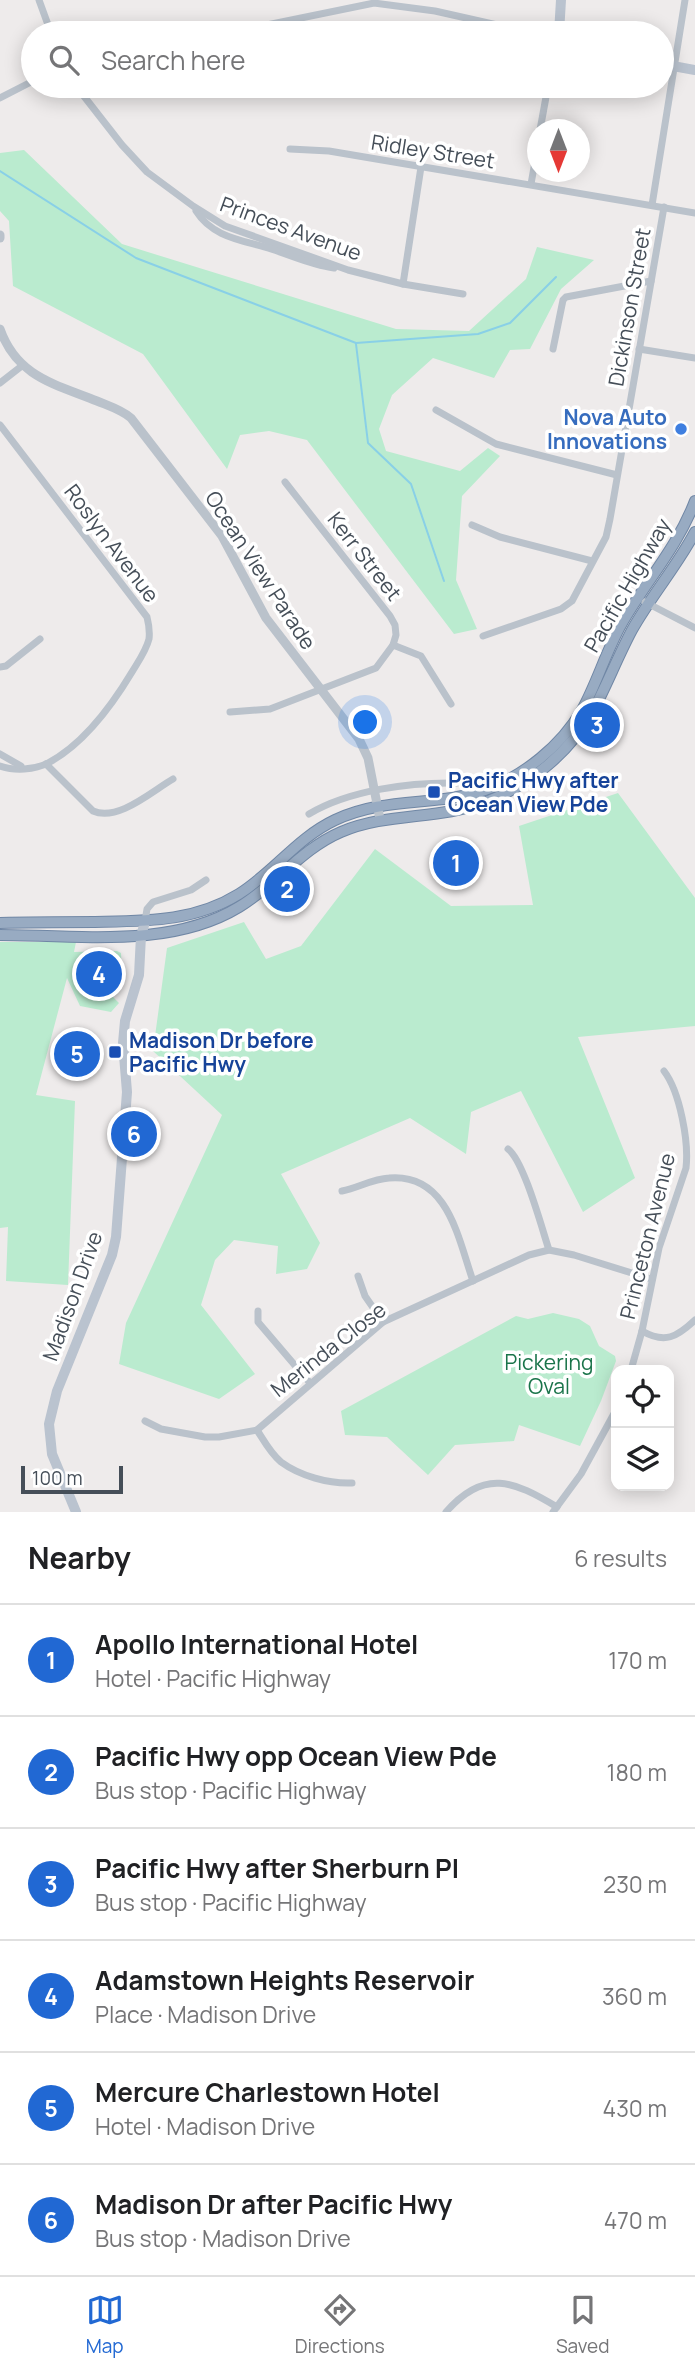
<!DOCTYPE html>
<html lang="en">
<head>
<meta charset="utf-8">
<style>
  body { margin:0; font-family:Manrope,sans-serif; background:#f6f6f6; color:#202124 }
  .controls { position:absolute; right:21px; bottom:21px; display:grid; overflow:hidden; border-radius:14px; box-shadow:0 4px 18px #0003 }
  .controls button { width:63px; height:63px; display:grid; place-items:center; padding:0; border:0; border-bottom:2px solid #e0e0e0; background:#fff; color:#202124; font:35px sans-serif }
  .compass { position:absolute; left:527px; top:119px; width:63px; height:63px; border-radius:50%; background:#fff; box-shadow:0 4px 18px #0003; rotate:180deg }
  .scale { position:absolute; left:21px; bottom:18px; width:102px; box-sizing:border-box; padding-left:7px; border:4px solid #454e58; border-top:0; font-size:19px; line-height:24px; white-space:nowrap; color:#454e58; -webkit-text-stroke:5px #fff; paint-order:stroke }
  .you { position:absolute; left:366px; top:723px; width:24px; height:24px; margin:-18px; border:5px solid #fff; border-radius:50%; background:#1a73e8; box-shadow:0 0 0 10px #1a73e833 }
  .badge { display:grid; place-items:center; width:46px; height:46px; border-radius:50%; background:#2168d3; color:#fff; font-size:23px; font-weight:700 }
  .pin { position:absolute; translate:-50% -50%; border:4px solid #fff; box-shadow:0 2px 7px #0006 }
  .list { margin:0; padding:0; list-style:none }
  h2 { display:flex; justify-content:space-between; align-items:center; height:91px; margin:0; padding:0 28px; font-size:30px }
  h2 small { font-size:23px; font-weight:400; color:#757577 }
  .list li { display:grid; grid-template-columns:46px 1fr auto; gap:21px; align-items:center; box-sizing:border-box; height:112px; padding:0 28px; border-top:2px solid #e0e0e0 }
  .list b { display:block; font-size:26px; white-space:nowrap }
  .list p { margin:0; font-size:23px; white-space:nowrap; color:#757577 }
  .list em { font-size:23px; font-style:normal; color:#757577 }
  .icon { flex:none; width:38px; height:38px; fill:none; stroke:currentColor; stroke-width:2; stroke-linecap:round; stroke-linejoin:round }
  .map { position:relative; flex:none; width:695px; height:1512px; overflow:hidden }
  .search { position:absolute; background:#fff; box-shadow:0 4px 18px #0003; left:21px; right:21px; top:21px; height:77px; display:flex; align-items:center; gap:18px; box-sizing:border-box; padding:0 24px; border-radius:38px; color:#757577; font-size:26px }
  .sheet { height:763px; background:#fff }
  nav { display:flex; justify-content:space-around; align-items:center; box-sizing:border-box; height:98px; border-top:2px solid #e0e0e0; background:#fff; font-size:19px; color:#757577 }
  nav a { display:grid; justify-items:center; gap:4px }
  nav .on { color:#2168d3 }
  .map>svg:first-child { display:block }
</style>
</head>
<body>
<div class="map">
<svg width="695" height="1512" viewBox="0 0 695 1512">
  <rect width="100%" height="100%" fill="#eeebeb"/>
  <!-- green -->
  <g fill="#baebcf">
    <path d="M24,150L122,244L396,329L469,331L526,279L537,247L594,260L561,289L530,349L510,350L494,378L433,358L392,395L379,429L386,451L460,471L488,448L500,456L462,496L456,580L477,629L454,634L307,440L269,431L240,435L227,469L143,354L13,286L9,221L0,211V153Z"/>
    <path d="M618,793L695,898V1026L578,1037L635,1178L583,1212L521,1091L471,1112L466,1154L410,1118L281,1174L320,1243L307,1269L276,1274L278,1246L234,1240L215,1260L201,1305L255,1374L219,1399L119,1364L126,1323L222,1115L153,1051L167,948L244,922L266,959L301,946L375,849L451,906L533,905L519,826Z"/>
    <path d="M0,942H76L74,952L117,951L121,953L122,978L113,997L119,1003L111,1012L80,1006L67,978L36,1095L75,1101L68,1285L6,1281L8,1227L0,1228Z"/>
    <path d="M553,1313L579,1319L590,1326L599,1346L615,1356L616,1361L601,1401L580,1446L519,1425L514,1441L455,1445L428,1475L387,1437L345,1435L341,1411L516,1316L528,1319Z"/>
  </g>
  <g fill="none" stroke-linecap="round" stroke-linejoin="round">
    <!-- stream -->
    <g stroke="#89d0e7" stroke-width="2">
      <path d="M0,171L136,258L356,343L478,334L510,323L556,277"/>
      <path d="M356,344L368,443L411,484L444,581"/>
    </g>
    <defs>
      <g id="trunk">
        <path d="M0,923C32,922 64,922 95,922C146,921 194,922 239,894C274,872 297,838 335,820C386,796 436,807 485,790C524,776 561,746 582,710C597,683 606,651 622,623C646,581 677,548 695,501"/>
        <path d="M0,935C77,935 170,949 239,907C276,885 301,849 341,832C387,812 439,820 486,802C531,784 569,753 593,711C607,685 618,656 632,630C651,596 677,566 695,532"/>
      </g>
    </defs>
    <!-- trunk casing -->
    <use href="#trunk" stroke="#7087a5" stroke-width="12"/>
    <!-- minor -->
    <g stroke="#bac2cb" stroke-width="7">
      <path d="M39,0L51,33"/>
      <path d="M228,33L374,3L435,11L533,33"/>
      <path d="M76,86L122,145L147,172L193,206L225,226L348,270L403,284L463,294"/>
      <path d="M0,98L33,81"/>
      <path d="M540,130L548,86"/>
      <path d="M290,149L329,151L695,213"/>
      <path d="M531,184L538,145"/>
      <path d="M652,205L685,0"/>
      <path d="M196,211C213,238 243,240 271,249C293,256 311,265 334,268"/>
      <path d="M403,284L421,167"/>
      <path d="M553,349L563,300L566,297L651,281"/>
      <path d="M639,349L695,358"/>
      <path d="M0,383L23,365"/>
      <path d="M436,410L496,444L617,475"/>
      <path d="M0,425L147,617C149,625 150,631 149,639C146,651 138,662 132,672C111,707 84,744 48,763C35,770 14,771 0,766"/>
      <path d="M472,525L500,537L592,561"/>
      <path d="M645,602L695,628"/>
      <path d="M483,636L561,609L572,601L606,537L610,519L664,207"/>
      <path d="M393,645L421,656L451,704"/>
      <path d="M0,667L6,666L40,639"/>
      <path d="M230,712L270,709L376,668L393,645L396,635L395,625L390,616L285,482"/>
      <path d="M0,754L21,766"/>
      <path d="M46,764L93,811C118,822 152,791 173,779"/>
      <path d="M309,814C349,790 411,782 457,783"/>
      <path d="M145,921L147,909L153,902L191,890L206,880"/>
      <path d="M508,1149C524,1161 542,1229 549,1250"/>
      <path d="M342,1191C358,1188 372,1179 389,1178C448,1173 458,1238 473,1281"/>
      <path d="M358,1276L365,1296L383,1322"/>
      <path d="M258,1311V1322L310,1383"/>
      <path d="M642,1331C665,1344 677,1337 695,1320"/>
      <path d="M631,1370L642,1331L659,1248L686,1168C689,1142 680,1092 664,1071"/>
      <path d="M145,1421L161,1429L205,1437H219L257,1430L383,1322L529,1255L549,1250L574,1255L651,1279"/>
      <path d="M257,1430C264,1441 271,1454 281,1462C300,1476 329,1484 352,1483"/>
      <path d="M446,1512C484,1468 514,1481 557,1507"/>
      <path d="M553,1512L581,1474L616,1410"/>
    </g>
    <!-- tertiary -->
    <g stroke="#bac2cb" stroke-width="9">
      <path d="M0,235V238"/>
      <path d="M0,329C17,377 55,384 97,401C109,406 122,410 131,418L222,536L266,618L359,739L368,758L380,819"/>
    </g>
    <!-- secondary -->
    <g stroke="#bac3cf" stroke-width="10">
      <path d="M559,33L561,0"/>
      <path d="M662,64L695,70"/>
      <path d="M76,1512L52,1454L49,1424L57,1391L112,1255L116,1237L127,1092L123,1043L125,1021L139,975L141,936L145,922"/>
    </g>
    <!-- trunk -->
    <use href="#trunk" stroke="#98abc2" stroke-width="10"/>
  </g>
  <!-- markers -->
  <circle fill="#3f7fe0" stroke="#fff" stroke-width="2.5" cx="681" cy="429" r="7"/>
  <g fill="#1a4fb4" stroke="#fff" stroke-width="2.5">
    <rect x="427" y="785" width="14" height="14" rx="3.5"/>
    <rect x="108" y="1045" width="14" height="14" rx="3.5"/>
  </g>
  <g text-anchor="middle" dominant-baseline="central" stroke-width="7" stroke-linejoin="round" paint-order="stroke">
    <!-- street labels -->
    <g font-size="21" fill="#454e58" stroke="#fff">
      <text transform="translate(433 151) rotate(9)">Ridley Street</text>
      <text transform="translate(291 228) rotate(20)">Princes Avenue</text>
      <text transform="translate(629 307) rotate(-80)">Dickinson Street</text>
      <text transform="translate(112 543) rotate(53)">Roslyn Avenue</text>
      <text transform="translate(365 556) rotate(52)">Kerr Street</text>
      <text transform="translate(261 570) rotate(57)">Ocean View Parade</text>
      <text transform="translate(627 585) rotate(-60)">Pacific Highway</text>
      <text transform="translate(647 1236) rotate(-76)">Princeton Avenue</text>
      <text transform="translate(72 1296) rotate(-70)">Madison Drive</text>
      <text transform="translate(328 1349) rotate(-38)">Merinda Close</text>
    </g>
    <!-- shop labels -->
    <g font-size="21" font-weight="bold" fill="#366cbe" stroke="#fff" text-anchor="end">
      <text x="667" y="417">Nova Auto<tspan x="667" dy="24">Innovations</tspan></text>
    </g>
    <!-- transit labels -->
    <g font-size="21" font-weight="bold" fill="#164399" stroke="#fff" text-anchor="start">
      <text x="448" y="780">Pacific Hwy after<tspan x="448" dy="24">Ocean View Pde</tspan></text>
      <text x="129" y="1040">Madison Dr before<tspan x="129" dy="24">Pacific Hwy</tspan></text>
    </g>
    <!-- park labels -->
    <g font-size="21" fill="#1a744a" stroke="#fff">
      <text x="549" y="1362">Pickering<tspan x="549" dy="24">Oval</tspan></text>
    </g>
  </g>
</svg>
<div class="controls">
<button><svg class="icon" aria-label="locate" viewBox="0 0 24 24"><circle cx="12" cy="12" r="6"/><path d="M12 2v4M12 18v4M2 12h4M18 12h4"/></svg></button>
<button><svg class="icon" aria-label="layers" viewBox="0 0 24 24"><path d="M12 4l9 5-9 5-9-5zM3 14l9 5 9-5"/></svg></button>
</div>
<svg class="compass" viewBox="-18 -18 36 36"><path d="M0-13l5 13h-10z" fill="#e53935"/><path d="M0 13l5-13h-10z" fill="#757577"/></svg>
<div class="scale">100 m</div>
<div class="you"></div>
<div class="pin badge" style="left:456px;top:863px">1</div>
<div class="pin badge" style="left:287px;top:889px">2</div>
<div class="pin badge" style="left:597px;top:725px">3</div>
<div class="pin badge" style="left:99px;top:974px">4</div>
<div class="pin badge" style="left:77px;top:1054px">5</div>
<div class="pin badge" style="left:134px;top:1134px">6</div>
<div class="search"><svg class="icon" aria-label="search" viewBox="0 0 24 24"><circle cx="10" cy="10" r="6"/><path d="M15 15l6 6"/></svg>Search here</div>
</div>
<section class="sheet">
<h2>Nearby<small>6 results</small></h2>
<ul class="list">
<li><span class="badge">1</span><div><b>Apollo International Hotel</b><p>Hotel · Pacific Highway</p></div><em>170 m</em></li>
<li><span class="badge">2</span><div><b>Pacific Hwy opp Ocean View Pde</b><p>Bus stop · Pacific Highway</p></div><em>180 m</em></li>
<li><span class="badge">3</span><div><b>Pacific Hwy after Sherburn Pl</b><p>Bus stop · Pacific Highway</p></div><em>230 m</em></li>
<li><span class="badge">4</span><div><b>Adamstown Heights Reservoir</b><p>Place · Madison Drive</p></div><em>360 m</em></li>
<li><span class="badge">5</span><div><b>Mercure Charlestown Hotel</b><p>Hotel · Madison Drive</p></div><em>430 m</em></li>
<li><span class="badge">6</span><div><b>Madison Dr after Pacific Hwy</b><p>Bus stop · Madison Drive</p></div><em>470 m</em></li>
</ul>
</section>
<nav>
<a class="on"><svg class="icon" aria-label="map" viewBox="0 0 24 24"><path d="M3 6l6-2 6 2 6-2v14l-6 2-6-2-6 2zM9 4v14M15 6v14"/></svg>Map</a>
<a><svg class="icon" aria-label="directions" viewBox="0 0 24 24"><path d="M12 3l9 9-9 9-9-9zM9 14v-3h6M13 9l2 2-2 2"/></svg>Directions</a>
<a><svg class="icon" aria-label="saved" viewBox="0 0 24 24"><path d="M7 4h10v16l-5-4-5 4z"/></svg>Saved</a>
</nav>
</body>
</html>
